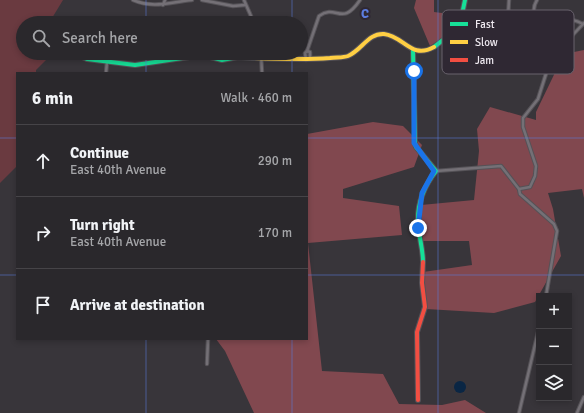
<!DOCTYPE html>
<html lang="en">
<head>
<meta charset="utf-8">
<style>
  body { margin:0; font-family:Signika,sans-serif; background:#363438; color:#f1f3f6 }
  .controls { position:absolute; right:12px; bottom:12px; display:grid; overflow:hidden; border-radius:0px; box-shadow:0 2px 6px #0003 }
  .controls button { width:36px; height:36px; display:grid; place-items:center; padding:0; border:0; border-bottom:1px solid #464448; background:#2a282c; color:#f1f3f6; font:20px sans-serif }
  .stop { position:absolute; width:12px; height:12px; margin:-9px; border:3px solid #1a73e8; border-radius:50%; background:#fff }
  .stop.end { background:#1a73e8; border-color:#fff; box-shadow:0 1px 4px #0008 }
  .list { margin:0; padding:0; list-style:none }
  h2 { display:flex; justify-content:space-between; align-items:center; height:52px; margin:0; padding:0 16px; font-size:17px }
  h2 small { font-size:13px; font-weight:400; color:#a5a6a9 }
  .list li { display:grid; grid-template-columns:26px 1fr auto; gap:12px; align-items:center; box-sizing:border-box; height:72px; padding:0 16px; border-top:1px solid #464448 }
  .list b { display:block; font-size:15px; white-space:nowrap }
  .list p { margin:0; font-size:13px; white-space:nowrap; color:#a5a6a9 }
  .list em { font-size:13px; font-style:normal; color:#a5a6a9 }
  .icon { flex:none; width:22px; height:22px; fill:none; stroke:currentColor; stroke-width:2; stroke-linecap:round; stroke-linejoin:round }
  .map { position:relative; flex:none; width:584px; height:413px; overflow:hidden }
  .search { position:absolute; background:#2a282c; box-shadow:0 2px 6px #0003; left:16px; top:16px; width:292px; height:44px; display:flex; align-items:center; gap:10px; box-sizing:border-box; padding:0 14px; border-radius:22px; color:#a5a6a9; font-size:15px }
  .panel { position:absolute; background:#2a282c; box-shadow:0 2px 6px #0003; left:16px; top:72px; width:292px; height:268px; border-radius:0px }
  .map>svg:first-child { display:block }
</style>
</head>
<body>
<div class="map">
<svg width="584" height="413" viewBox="0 0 584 413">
  <rect width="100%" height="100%" fill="#38353a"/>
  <!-- green -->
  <path fill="#6a3a40" d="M0,0H63L49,23H23V53H53L36,70V73H17V166L0,183Z"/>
  <!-- forest -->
  <g fill="#81484f">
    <path d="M416,0H434V12L442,13L446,21L454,27L449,34L430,46L414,8Z"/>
    <path d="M584,50V198L582,189L548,193L553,209L561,256L535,302L494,313L426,309L423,272L472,265L469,241H423L421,205L474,200L479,151L477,129L490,107L536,120V112L564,54Z"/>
    <path d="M373,122L403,126L422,145L414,167L343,189V198L399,206L402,235L308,243L322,371L383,374L399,404L442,405L465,400L486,413H254L225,351L216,339H307V134Z"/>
  </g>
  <!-- water -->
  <circle fill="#0a2644" cx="460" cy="387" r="6"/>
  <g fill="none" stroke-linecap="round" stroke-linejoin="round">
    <defs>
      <g id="street">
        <path d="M133,0C154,9 170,2 192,0"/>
        <path d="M202,0L233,6L245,5"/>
        <path d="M244,0L254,23"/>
        <path d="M509,0L508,17L505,33C507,38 511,42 516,43C526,45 536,37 537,27C537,17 530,11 537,0"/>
        <path d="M163,5L165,0"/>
        <path d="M536,22C551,18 569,16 583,24"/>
        <path d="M481,47L507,38"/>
        <path d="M307,51L319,16C337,3 341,28 360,0"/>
        <path d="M261,53L262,73"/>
        <path d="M306,60L305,53L307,51L310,52V59"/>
        <path d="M106,73L107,62"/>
        <path d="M436,171L501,166L519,189L520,194L554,224L557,231L546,296"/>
        <path d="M519,189L530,187L535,176L536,166L523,127V118L538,99L551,58L584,23"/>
        <path d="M207,364L208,339"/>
        <path d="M519,413L539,328"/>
        <path d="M577,413L584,397"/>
      </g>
      <g id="fast">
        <path d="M434,47C456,30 460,28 465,0"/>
        <path d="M413,50L415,143L416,147L436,171C424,186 417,204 418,224C419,237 423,249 423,262"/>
        <path d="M74,53L87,59L135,65L203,55L222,60L238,57L253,58"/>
      </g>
      <path id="slow" d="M253,58C279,59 304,60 330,58C336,57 343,58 348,56C362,50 368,33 384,34C404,36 411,60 434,47"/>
      <path id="jam" d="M418,400L417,332L425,307L422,283L423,262"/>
    </defs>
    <!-- street casing -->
    <use href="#street" stroke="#555257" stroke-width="4.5"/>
    <!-- fast casing -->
    <use href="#fast" stroke="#555257" stroke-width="6"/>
    <!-- slow casing -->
    <use href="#slow" stroke="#555257" stroke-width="6"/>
    <!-- jam casing -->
    <use href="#jam" stroke="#555257" stroke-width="6"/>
    <!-- street -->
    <use href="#street" stroke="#747076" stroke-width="2.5"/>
    <!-- fast -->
    <use href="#fast" stroke="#16e098" stroke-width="4"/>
    <!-- slow -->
    <use href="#slow" stroke="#ffcf43" stroke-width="4"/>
    <!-- jam -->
    <use href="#jam" stroke="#f24e42" stroke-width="4"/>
  </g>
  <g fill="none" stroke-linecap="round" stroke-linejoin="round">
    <!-- route -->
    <path stroke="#1a73e8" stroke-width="5" d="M414,71V143L434,171L422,193L418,228"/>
  </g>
  <!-- grid -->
  <path fill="none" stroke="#5c7cdf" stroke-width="1" stroke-opacity="0.55" d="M146,0V23M292,0V23M438,0V413M146,53V73M292,53V73M0,138H17M307,138H584M0,275H17M307,275H584M146,339V413M292,339V413"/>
  <!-- legend -->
  <rect x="442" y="10" width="132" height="64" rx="6" fill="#2f2833" stroke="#68626c" stroke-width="1"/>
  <rect x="450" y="22" width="18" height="4" fill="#16e098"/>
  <rect x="450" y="40" width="18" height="4" fill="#ffcf43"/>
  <rect x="450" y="58" width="18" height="4" fill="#f24e42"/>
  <g font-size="11" fill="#eee9f0">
    <text x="475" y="28">Fast</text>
    <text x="475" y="46">Slow</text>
    <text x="475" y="64">Jam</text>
  </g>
  <g font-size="13" text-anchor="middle" font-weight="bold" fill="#5c7cdf" stroke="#2f2833" stroke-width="4" stroke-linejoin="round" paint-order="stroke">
    <text x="365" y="18">C</text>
  </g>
</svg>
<div class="controls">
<button>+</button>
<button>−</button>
<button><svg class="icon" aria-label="layers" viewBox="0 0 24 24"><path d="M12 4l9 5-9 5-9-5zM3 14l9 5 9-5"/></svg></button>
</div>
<div class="stop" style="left:414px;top:71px"></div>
<div class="stop end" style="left:418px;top:228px"></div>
<div class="search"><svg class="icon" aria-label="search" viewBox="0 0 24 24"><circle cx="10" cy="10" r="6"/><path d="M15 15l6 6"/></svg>Search here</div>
<section class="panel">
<h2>6 min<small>Walk · 460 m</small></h2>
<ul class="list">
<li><svg class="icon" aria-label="ahead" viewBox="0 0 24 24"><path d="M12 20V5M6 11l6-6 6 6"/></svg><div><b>Continue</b><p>East 40th Avenue</p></div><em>290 m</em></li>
<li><svg class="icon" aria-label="right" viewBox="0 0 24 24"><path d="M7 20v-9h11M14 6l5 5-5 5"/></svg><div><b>Turn right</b><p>East 40th Avenue</p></div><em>170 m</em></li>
<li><svg class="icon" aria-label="arrive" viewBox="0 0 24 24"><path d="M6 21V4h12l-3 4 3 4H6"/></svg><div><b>Arrive at destination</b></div></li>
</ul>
</section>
</div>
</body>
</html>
